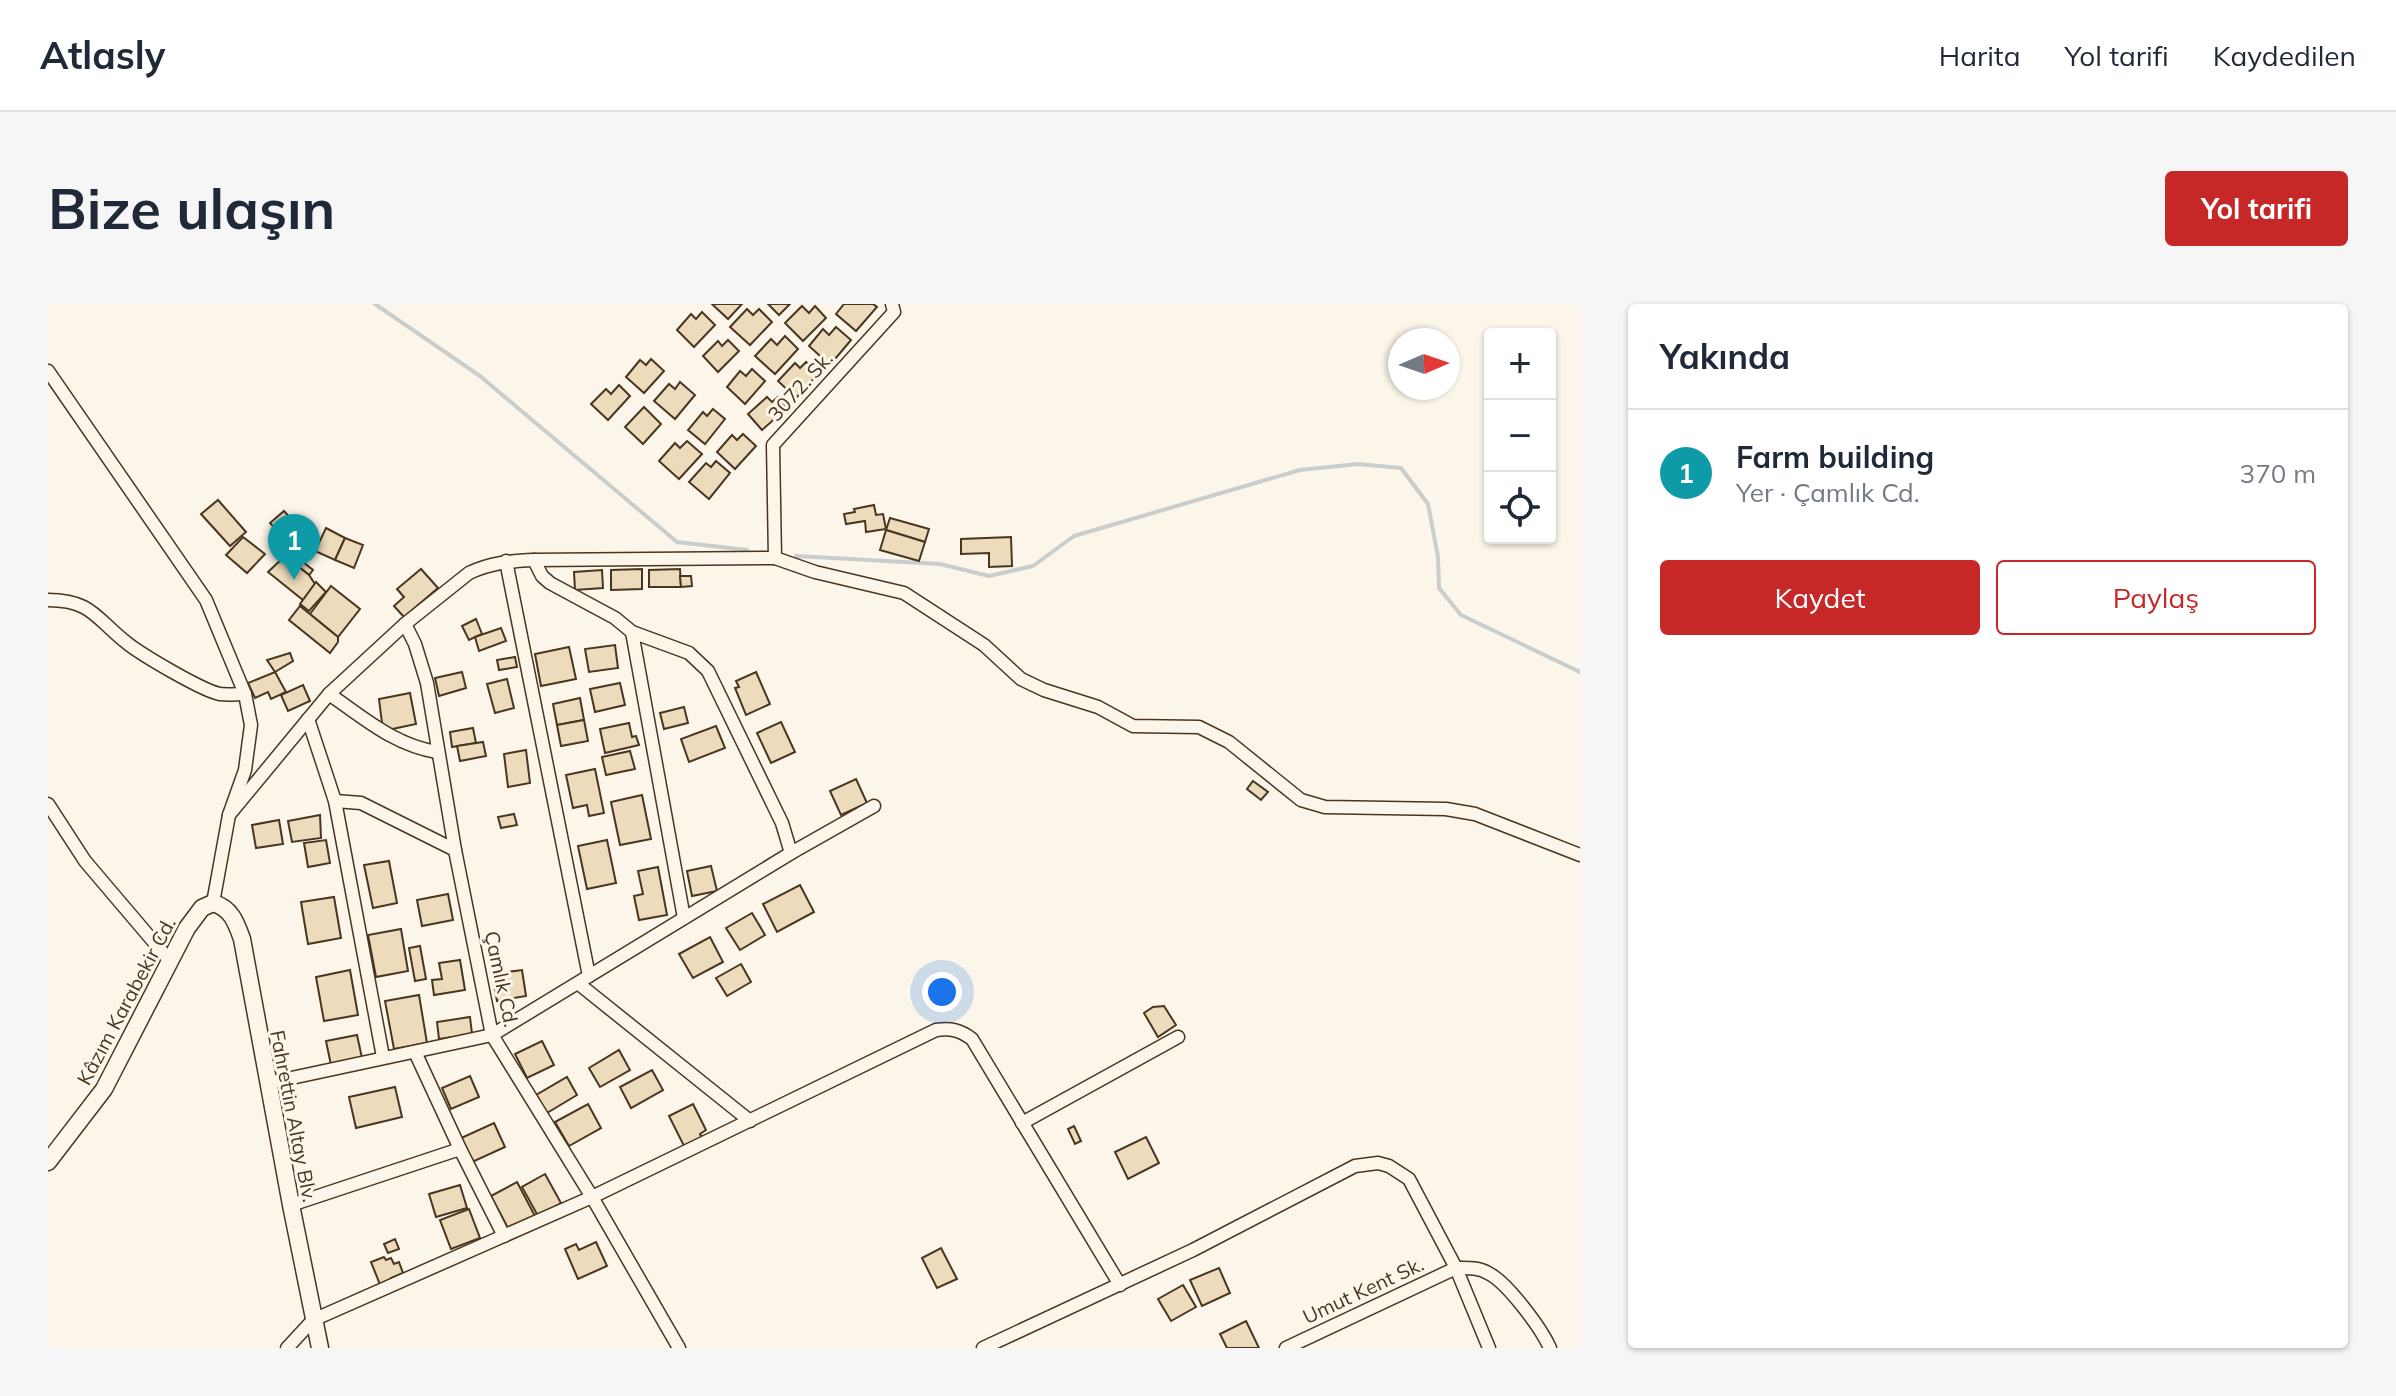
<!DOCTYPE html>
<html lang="tr">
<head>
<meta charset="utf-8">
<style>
  body { margin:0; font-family:Mulish,sans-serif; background:#f6f6f7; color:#1f2937 }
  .controls { position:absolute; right:24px; top:24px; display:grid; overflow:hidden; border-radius:8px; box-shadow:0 2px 6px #0004 }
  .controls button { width:72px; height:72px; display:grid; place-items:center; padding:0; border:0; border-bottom:2px solid #e0e1e3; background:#fff; color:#1f2937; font:40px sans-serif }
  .compass { position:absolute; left:1340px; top:24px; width:72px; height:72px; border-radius:50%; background:#fff; box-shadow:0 2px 6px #0004; rotate:88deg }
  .you { position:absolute; left:894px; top:688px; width:28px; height:28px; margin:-20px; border:6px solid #fff; border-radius:50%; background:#1a73e8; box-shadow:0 0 0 12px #1a73e833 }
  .badge { display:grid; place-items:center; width:52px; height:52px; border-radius:50%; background:#c62828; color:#fff; font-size:26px; font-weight:700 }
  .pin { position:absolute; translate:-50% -66px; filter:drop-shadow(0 2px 4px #0008) }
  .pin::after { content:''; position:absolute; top:42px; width:28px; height:24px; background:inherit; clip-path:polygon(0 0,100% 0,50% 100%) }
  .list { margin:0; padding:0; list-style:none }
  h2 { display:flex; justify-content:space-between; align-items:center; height:104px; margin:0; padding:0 32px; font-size:34px }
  h2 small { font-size:26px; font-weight:400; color:#747a83 }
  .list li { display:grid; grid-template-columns:52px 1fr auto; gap:24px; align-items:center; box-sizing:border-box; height:128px; padding:0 32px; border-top:2px solid #e0e1e3 }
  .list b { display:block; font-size:30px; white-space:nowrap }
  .list p { margin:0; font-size:26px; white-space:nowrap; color:#747a83 }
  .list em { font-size:26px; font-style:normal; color:#747a83 }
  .actions { display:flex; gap:16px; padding:24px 32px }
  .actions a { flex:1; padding:18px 0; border:2px solid #c62828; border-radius:8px; text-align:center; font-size:28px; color:#c62828 }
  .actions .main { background:#c62828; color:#fff }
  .icon { flex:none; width:44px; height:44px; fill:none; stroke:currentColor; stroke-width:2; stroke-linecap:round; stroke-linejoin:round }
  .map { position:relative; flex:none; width:1532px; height:1044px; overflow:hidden; border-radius:8px }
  header { display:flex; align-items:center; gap:48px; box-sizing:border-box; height:112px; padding:0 40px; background:#fff; border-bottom:2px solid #e0e1e3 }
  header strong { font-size:38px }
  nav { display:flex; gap:44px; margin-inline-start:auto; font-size:28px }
  .intro { display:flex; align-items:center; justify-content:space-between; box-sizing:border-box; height:192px; padding:0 48px }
  h1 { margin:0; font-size:56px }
  .button { padding:20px 36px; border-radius:8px; background:#c62828; color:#fff; font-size:28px; font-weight:700 }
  main { display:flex; gap:48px; padding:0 48px }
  aside { flex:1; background:#fff; border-radius:8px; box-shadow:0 2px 6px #0004 }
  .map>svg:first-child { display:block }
</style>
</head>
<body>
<header>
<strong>Atlasly</strong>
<nav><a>Harita</a><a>Yol tarifi</a><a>Kaydedilen</a></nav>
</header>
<div class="intro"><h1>Bize ulaşın</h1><a class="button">Yol tarifi</a></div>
<main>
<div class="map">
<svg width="1532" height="1044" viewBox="0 0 1532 1044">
  <rect width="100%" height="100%" fill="#fbf6e9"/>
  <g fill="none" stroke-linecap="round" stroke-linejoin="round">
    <!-- stream -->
    <g stroke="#c9cecd" stroke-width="4">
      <path d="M327,0L432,72L629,238L699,246"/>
      <path d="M748,252L892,260L941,272L985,262L1026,232L1252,166L1310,160L1353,164L1380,200L1390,253L1391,284L1413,311L1532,368"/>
    </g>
  </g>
  <!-- building -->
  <g fill="#ecdcbc" stroke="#4a3520" stroke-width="2">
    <path d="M664,0H694L680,15Z"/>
    <path d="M720,0H742L731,11Z"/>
    <path d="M796,0H825L829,3L808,27L788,10Z"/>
    <path d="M754,2L761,9L767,2L778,14L755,37L737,19Z"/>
    <path d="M699,5L705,11L711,5L724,18L702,41L682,23Z"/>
    <path d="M654,8L667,21L646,43L629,26L643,10L648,15Z"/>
    <path d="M788,23L803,36L782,61L761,42L775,25L781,31Z"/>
    <path d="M737,32L750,45L727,70L707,52L723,35L729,41Z"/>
    <path d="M680,36L691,47L670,68L655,52L670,37L674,42Z"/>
    <path d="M603,55L616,67L596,89L578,73L592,56L598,61Z"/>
    <path d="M758,58L770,70L748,94L730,77L747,59L752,64Z"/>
    <path d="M704,65L717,77L697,100L679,83L692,67L698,72Z"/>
    <path d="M632,78L647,91L627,115L606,97L621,80L627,85Z"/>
    <path d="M571,81L582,92L560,116L543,100L558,85L563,90Z"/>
    <path d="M719,93L724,98L730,93L739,104L714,126L700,110Z"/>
    <path d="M596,103L613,120L595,140L577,123Z"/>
    <path d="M665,105L677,115L657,140L640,126L655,108L659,112Z"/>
    <path d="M695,130L708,142L687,165L669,148L684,131L689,136Z"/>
    <path d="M639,137L654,150L631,175L611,157L627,139L632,144Z"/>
    <path d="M668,157L682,169L661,195L641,178L658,159L663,163Z"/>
    <path d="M170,196L198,228L182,242L153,210Z"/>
    <path d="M826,201L828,211L835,210L838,225L818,228L817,217L798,220L796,210L807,208L806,205Z"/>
    <path d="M236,207L253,226L235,233L222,219Z"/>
    <path d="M842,214L881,225L877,238L838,226Z"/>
    <path d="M278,224L297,234L287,256L267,247Z"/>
    <path d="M838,226L877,238L871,257L832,246Z"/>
    <path d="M195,233L217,250L199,269L178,251Z"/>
    <path d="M963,233L964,262L941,263V249L913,250V235Z"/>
    <path d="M297,234L315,241L306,264L287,256Z"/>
    <path d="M241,247L265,266L261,271L237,252Z"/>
    <path d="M237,252L261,271L267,280L255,296L220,268Z"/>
    <path d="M373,265L390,284L356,313L346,302L356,293L349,285Z"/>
    <path d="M594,265V285L563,286V266Z"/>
    <path d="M632,265L633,283H601V266Z"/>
    <path d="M554,266L555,284L527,286L526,268Z"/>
    <path d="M632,272H643L644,282L633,283Z"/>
    <path d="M268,278L278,288L261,307L252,300Z"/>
    <path d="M283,282L312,305L290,333L262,310Z"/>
    <path d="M252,302L290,333V338L282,349L241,316Z"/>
    <path d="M428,315L434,330L421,336L414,322Z"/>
    <path d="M453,324L458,337L431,347L427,333Z"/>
    <path d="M567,341L570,364L541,368L537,345Z"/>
    <path d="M521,343L528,375L493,382L487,350Z"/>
    <path d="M242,349L245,357L227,368L219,356Z"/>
    <path d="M467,353L469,363L451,366L449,356Z"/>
    <path d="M227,368L238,388L223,395L220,388L207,394L200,379Z"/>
    <path d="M414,368L418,384L391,392L387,374Z"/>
    <path d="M708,368L722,400L698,411L687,384L691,383L688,377Z"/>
    <path d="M459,375L466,404L447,409L439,380Z"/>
    <path d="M572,379L577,401L547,408L542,385Z"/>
    <path d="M255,381L262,397L240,407L233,391Z"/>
    <path d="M362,389L368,420L335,427L331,395Z"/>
    <path d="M532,394L536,416L509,421L505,400Z"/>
    <path d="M636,403L640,419L616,425L612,409Z"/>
    <path d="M536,416L540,437L513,442L509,421Z"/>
    <path d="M733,418L747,448L723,459L709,429Z"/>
    <path d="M581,419L584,433L588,432L591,441L557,449L552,425Z"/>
    <path d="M668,422L677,444L641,458L633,435Z"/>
    <path d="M425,424L428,439L404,443L402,428Z"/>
    <path d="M435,438L438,452L412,457L409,442Z"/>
    <path d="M478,446L482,479L460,483L456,450Z"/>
    <path d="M582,447L587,465L558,471L554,453Z"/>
    <path d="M547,465L556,509L541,512L539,501L525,504L518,471Z"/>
    <path d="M808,475L819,499L793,511L782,487Z"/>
    <path d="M1205,477L1220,488L1213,496L1199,485Z"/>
    <path d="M594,491L603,535L572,541L563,498Z"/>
    <path d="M466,510L469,521L453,524L450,513Z"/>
    <path d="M272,511L273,534L244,538L240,517Z"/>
    <path d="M231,516L235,540L208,544L204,521Z"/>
    <path d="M278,536L282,559L260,563L256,539Z"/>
    <path d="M559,536L568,579L539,585L530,542Z"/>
    <path d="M341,557L349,599L325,604L316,561Z"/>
    <path d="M663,562L669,587L644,592L639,567Z"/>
    <path d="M610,563L619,611L591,616L586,592L595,590L590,567Z"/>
    <path d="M752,581L766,608L729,628L715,600Z"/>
    <path d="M400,590L405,616L374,622L369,596Z"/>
    <path d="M286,593L293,634L260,640L253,598Z"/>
    <path d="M704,609L717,631L692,646L678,624Z"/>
    <path d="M353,625L360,667L328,673L320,631Z"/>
    <path d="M662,633L675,658L645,674L631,650Z"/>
    <path d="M372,642L378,675L367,677L361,644Z"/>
    <path d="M412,656L417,686L386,691L384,676L394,675L391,659Z"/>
    <path d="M693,660L703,678L679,692L668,674Z"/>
    <path d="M302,666L310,711L276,717L268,673Z"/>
    <path d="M474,666L478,692L449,697L444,670Z"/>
    <path d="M371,691L379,739L346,745L337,697Z"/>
    <path d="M1116,702L1128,721L1110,733L1096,709L1105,703Z"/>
    <path d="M422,713L424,730L391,735L389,718Z"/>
    <path d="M309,731L314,754L283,761L278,737Z"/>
    <path d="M494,737L506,761L479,774L467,750Z"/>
    <path d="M571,746L582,766L552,783L541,764Z"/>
    <path d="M604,766L615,786L583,804L572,783Z"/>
    <path d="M422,772L431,793L403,805L394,784Z"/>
    <path d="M519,773L529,791L499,809L488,791Z"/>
    <path d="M347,783L354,813L308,824L301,793Z"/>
    <path d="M540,800L553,824L521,842L507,818Z"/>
    <path d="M645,800L658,826L652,830L654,834L636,842L621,812Z"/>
    <path d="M446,819L457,843L422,859L411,835Z"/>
    <path d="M1026,822L1033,837L1027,840L1020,825Z"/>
    <path d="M1098,833L1111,859L1080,875L1067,848Z"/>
    <path d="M497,870L513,899L490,912L474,883Z"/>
    <path d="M469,878L487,912L461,926L443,892Z"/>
    <path d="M412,881L419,904L388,913L381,890Z"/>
    <path d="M421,905L432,934L403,945L392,916Z"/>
    <path d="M347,935L351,945L340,949L336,940Z"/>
    <path d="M548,938L559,962L530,975L517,945L528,940L531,946Z"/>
    <path d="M893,944L909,975L889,984L874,954Z"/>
    <path d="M336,953L338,956L343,954L346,960L351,958L355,969L343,974L345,979L333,983L323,958Z"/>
    <path d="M1171,964L1182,989L1154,1002L1142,976Z"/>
    <path d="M1135,981L1148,1003L1123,1017L1110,995Z"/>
    <path d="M1198,1017L1211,1044H1179L1172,1030Z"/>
  </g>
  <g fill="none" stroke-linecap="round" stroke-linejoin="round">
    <defs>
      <g id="minor">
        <path d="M0,67L158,296L197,390L203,421L197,466L181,511L165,599"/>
        <path d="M727,254L725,141L846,8L844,0"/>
        <path d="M458,257L541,672"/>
        <path d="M0,296C44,296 48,315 79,339C94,351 155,387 172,390C180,391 189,390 197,390"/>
        <path d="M357,320L367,340L379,379L407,546L444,731L544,893L631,1044"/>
        <path d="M584,328L636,614"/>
        <path d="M281,390C316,414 346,441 389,448"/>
        <path d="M260,415L287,497L335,753"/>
        <path d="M287,497L313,499L407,546"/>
        <path d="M0,500L37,557L122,657"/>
        <path d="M181,511L281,390L357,320L421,269C442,259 462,257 486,256L727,254L767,268L856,289L936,341L973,375L996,386L1050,403L1085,422L1151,423L1181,438L1253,496L1277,503L1398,505L1427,510L1532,551"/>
        <path d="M743,549L826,502"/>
        <path d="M531,680L702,817"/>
        <path d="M367,748L412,845L456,932"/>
        <path d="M220,779L444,731L743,549L734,519L660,367L641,349L584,328L567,314L502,279L494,272L486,256"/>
        <path d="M974,819L1130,733"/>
        <path d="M243,901L412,845"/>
        <path d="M239,1044L265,1016L544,893L888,726C903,724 912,726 924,735L1072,981"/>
        <path d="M935,1044L1145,946L1307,862L1330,859L1341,862L1361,875L1408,964L1441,1044"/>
        <path d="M1238,1044L1408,964C1419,964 1430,963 1440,969C1459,978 1493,1024 1502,1044"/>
      </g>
      <path id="tertiary" d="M0,858L56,785L139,624L154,604L165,599C183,604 188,618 194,635L243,901L272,1044"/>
    </defs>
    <!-- minor casing -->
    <use href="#minor" stroke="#4a3520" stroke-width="15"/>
    <!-- tertiary casing -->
    <use href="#tertiary" stroke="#4a3520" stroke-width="19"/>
    <!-- minor -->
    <use href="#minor" stroke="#fbf6e9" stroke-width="12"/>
    <!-- tertiary -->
    <use href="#tertiary" stroke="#fbf6e9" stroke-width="16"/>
  </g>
  <g text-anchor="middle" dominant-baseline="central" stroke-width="6" stroke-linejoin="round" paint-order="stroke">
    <!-- street labels -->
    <g font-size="20" fill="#4a3520" stroke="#fbf6e9">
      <text transform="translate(752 82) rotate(-48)">3072. Sk.</text>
      <text transform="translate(454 675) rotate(78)">Çamlık Cd.</text>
      <text transform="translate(78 697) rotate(-62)">Kâzım Karabekir Cd.</text>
      <text transform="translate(246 812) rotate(79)">Fahrettin Altay Blv.</text>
      <text transform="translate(1315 986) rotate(-25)">Umut Kent Sk.</text>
    </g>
  </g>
</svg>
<div class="controls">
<button>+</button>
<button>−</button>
<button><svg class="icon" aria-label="locate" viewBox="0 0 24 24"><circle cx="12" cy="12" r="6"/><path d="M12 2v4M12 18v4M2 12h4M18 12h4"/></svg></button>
</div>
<svg class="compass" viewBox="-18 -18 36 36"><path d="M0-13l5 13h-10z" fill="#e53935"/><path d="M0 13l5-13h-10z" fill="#747a83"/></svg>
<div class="you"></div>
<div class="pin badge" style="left:246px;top:276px;background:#0f9aa8">1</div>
</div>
<aside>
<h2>Yakında<small></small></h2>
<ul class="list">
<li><span class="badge" style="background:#0f9aa8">1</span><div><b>Farm building</b><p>Yer · Çamlık Cd.</p></div><em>370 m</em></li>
</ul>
<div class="actions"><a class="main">Kaydet</a><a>Paylaş</a></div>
</aside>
</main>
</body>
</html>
